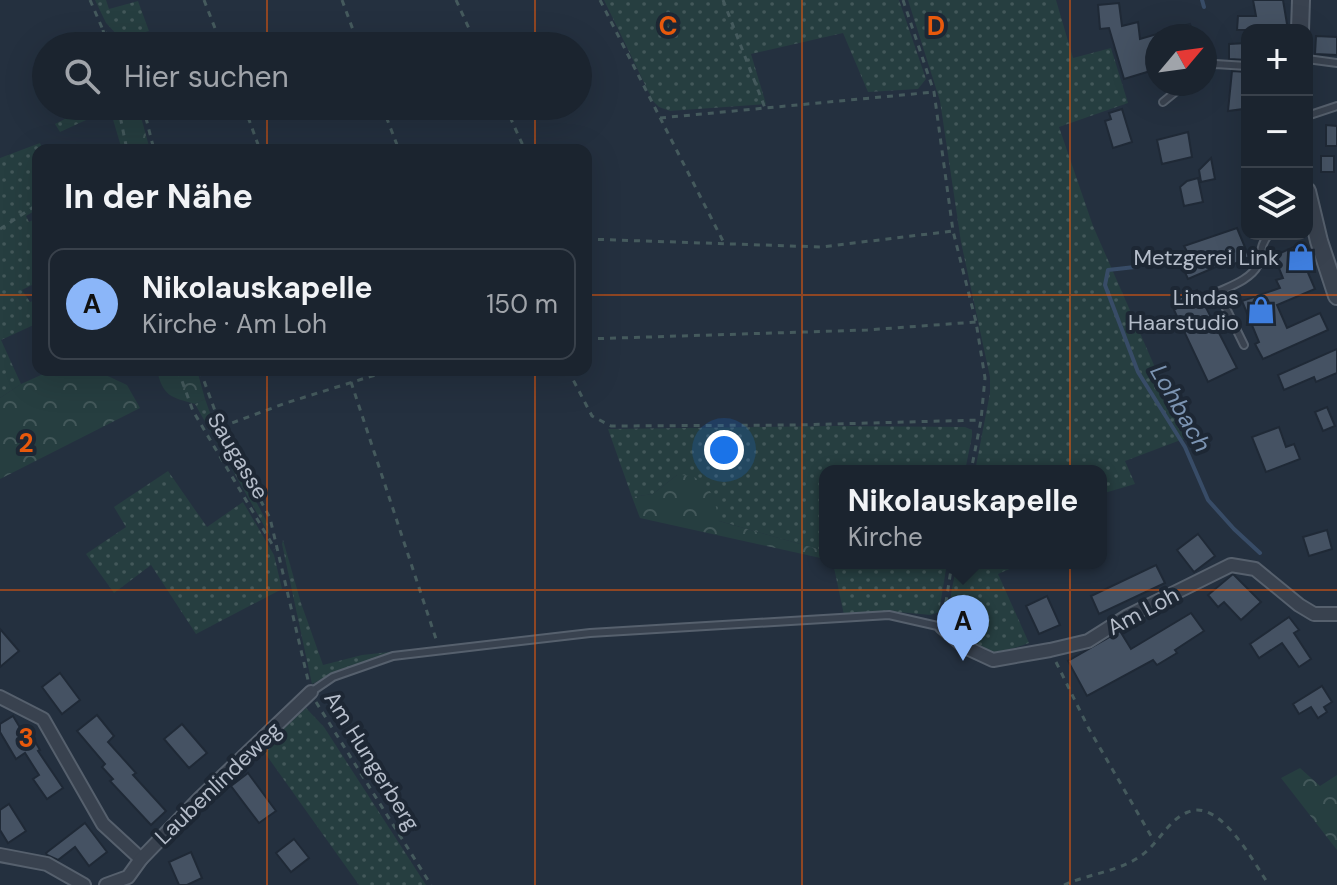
<!DOCTYPE html>
<html lang="de">
<head>
<meta charset="utf-8">
<style>
  body { margin:0; font-family:"DM Sans",sans-serif; background:#242c37; color:#f1f3f6 }
  .controls { position:absolute; right:24px; top:24px; display:grid; overflow:hidden; border-radius:16px; box-shadow:0 8px 32px #0002 }
  .controls button { width:72px; height:72px; display:grid; place-items:center; padding:0; border:0; border-bottom:2px solid #39414b; background:#1b242f; color:#f1f3f6; font:40px sans-serif }
  .compass { position:absolute; left:1145px; top:24px; width:72px; height:72px; border-radius:50%; background:#1b242f; box-shadow:0 8px 32px #0002; rotate:61deg }
  .you { position:absolute; left:724px; top:450px; width:28px; height:28px; margin:-20px; border:6px solid #fff; border-radius:50%; background:#1a73e8; box-shadow:0 0 0 12px #1a73e833 }
  .badge { display:grid; place-items:center; width:52px; height:52px; border-radius:50%; background:#8bb6f9; color:#111; font-size:26px; font-weight:700 }
  .pin { position:absolute; translate:-50% -66px; filter:drop-shadow(0 2px 4px #0008) }
  .pin::after { content:''; position:absolute; top:42px; width:28px; height:24px; background:inherit; clip-path:polygon(0 0,100% 0,50% 100%) }
  .popup { position:absolute; left:819px; top:465px; width:288px; height:104px; box-sizing:border-box; display:grid; place-content:center; border-radius:16px; background:#1b242f; filter:drop-shadow(0 2px 6px #0005); font-size:26px; white-space:nowrap; color:#a0a4aa }
  .popup b { font-size:30px; color:#f1f3f6 }
  .popup::after { content:''; position:absolute; left:50%; top:100%; margin-left:-16px; border:16px solid transparent; border-top-color:#1b242f }
  .list { margin:0; padding:0; list-style:none }
  h2 { display:flex; justify-content:space-between; align-items:center; height:104px; margin:0; padding:0 32px; font-size:34px }
  h2 small { font-size:26px; font-weight:400; color:#a0a4aa }
  .list li { display:grid; grid-template-columns:52px 1fr auto; gap:24px; align-items:center; box-sizing:border-box; height:112px; margin:0 16px 16px; padding:0 16px; border:2px solid #39414b; border-radius:16px }
  .list b { display:block; font-size:30px; white-space:nowrap }
  .list p { margin:0; font-size:26px; white-space:nowrap; color:#a0a4aa }
  .list em { font-size:26px; font-style:normal; color:#a0a4aa }
  .icon { flex:none; width:44px; height:44px; fill:none; stroke:currentColor; stroke-width:2; stroke-linecap:round; stroke-linejoin:round }
  .map { position:relative; flex:none; width:1337px; height:885px; overflow:hidden }
  .search { position:absolute; background:#1b242f; box-shadow:0 8px 32px #0002; left:32px; top:32px; width:560px; height:88px; display:flex; align-items:center; gap:20px; box-sizing:border-box; padding:0 28px; border-radius:44px; color:#a0a4aa; font-size:30px }
  .panel { position:absolute; background:#1b242f; box-shadow:0 8px 32px #0002; left:32px; top:144px; width:560px; height:232px; border-radius:16px }
  .map>svg:first-child { display:block }
</style>
</head>
<body>
<div class="map">
<svg width="1337" height="885" viewBox="0 0 1337 885">
  <defs>
    <pattern id="grass-dots" width="8" height="8" patternUnits="userSpaceOnUse" patternTransform="scale(2)"><rect width="8" height="8" fill="#263e40"/><path d="M2 2h.1M6 6h.1" fill="none" stroke="#43585a" stroke-width="1.8" stroke-linecap="round"/></pattern>
    <pattern id="forest-crowns" width="20" height="18" patternUnits="userSpaceOnUse" patternTransform="scale(2)"><rect width="20" height="18" fill="#263e40"/><path d="M2 6a3 3 0 1 1 6 0M12 15a3 3 0 1 1 6 0" fill="none" stroke="#43585a"/></pattern>
  </defs>
  <rect width="100%" height="100%" fill="#24303f"/>
  <!-- grass -->
  <g fill="url(#grass-dots)">
    <path d="M95,0H106L109,9L138,1L149,31L121,39L106,23Z"/>
    <path d="M604,0H899L926,79L918,89L868,92L843,33L751,54L766,104L670,111L659,107L653,101Z"/>
    <path d="M908,0H1056L1073,58L1111,48L1128,103L1059,127L1093,226L1186,438L1125,461L1135,484L1101,494V471H975L990,393V377L961,242L940,101Z"/>
    <path d="M90,106H109L110,109L60,132L55,124Z"/>
    <path d="M40,143L43,150H38V209L26,216L29,222L38,217V282L22,290L30,302L38,299V323L1,340L21,384L0,398V158Z"/>
    <path d="M205,399L213,421L267,522L270,536L195,404Z"/>
    <path d="M836,426L965,427L972,430V436L965,471H825V551L719,521L677,475L653,494L632,497L608,429Z"/>
    <path d="M168,471L207,527L243,502L274,555L282,589L196,634L151,565L114,593L86,554L126,527L114,507Z"/>
    <path d="M283,540L301,603L323,665L362,655L426,648C385,655 349,665 312,684L282,544Z"/>
    <path d="M833,563H947L939,612L931,615L887,611L844,615Z"/>
    <path d="M957,563H1023L998,574L1029,643C987,658 987,655 951,632V594Z"/>
    <path d="M306,708L324,727L426,885H359L262,749Z"/>
  </g>
  <!-- forest -->
  <g fill="url(#forest-crowns)">
    <path d="M109,106H138L150,150H122Z"/>
    <path d="M52,370H95L127,385L140,408L0,479V398L21,384Z"/>
    <path d="M157,370H197L205,399L195,404C170,397 163,396 157,370Z"/>
    <path d="M677,475C708,474 714,494 719,521L825,551V559L640,518L632,497L653,494Z"/>
    <path d="M1300,768L1320,786L1337,775V850L1281,778Z"/>
  </g>
  <g fill="none" stroke-linecap="round" stroke-linejoin="round">
    <!-- stream -->
    <g stroke="#384c67" stroke-width="4">
      <path d="M1202,0L1204,7"/>
      <path d="M1161,256L1135,267L1108,270L1105,285L1138,372L1185,447L1208,500L1234,529L1260,553"/>
    </g>
  </g>
  <!-- building -->
  <g fill="#455263" stroke="#1f2936" stroke-width="2">
    <path d="M1253,0H1283L1288,30H1237L1238,16H1256Z"/>
    <path d="M1119,3L1122,26L1138,22L1140,39L1157,34V69L1124,79L1109,28L1100,29L1098,5Z"/>
    <path d="M1190,24L1194,36H1159L1158,33Z"/>
    <path d="M1316,36L1337,37V55L1315,54Z"/>
    <path d="M1247,43V60L1229,59V44Z"/>
    <path d="M1232,71L1247,72V78L1243,109L1228,111Z"/>
    <path d="M1122,109L1132,142L1113,148L1105,121L1111,119L1109,113Z"/>
    <path d="M1326,125L1337,126V146H1326Z"/>
    <path d="M1188,132L1192,157L1162,164L1157,140Z"/>
    <rect x="1321" y="156" width="13" height="16"/>
    <path d="M1211,158L1215,179L1201,182L1199,170Z"/>
    <path d="M1198,178L1203,202L1184,206L1180,187L1187,181Z"/>
    <path d="M1237,228L1249,257L1230,266L1229,263L1218,266L1188,279L1178,257L1188,253L1184,246Z"/>
    <path d="M1302,243L1312,266L1306,268L1315,289L1277,305L1287,328L1320,313L1328,330L1263,359L1255,344L1259,342L1242,301L1280,288L1276,280L1283,278L1274,256Z"/>
    <path d="M1197,290L1237,368L1208,382L1174,310L1181,306L1177,299Z"/>
    <path d="M1337,349V373L1316,382L1314,377L1284,390L1278,375Z"/>
    <path d="M1327,407L1335,426L1323,431L1315,412Z"/>
    <path d="M1279,427L1286,447L1294,444L1300,459L1266,472L1252,437Z"/>
    <path d="M1327,530L1332,549L1309,556L1303,537Z"/>
    <path d="M1198,534L1215,556L1194,572L1177,550Z"/>
    <path d="M1156,565L1165,583L1099,614L1091,596Z"/>
    <path d="M1233,574L1261,602L1241,620L1224,602L1218,607L1208,595Z"/>
    <path d="M1047,596L1060,625L1039,634L1026,606Z"/>
    <path d="M1191,613L1204,631L1175,650L1177,653L1157,665L1153,660L1087,696L1068,661L1120,631L1131,649Z"/>
    <path d="M1289,617L1299,630L1294,633L1311,659L1299,667L1282,643L1259,658L1250,644Z"/>
    <path d="M0,629L19,651L0,667Z"/>
    <path d="M60,673L80,700L62,714L42,687Z"/>
    <path d="M1322,686L1332,702L1324,707L1327,712L1318,718L1311,707L1299,714L1293,704Z"/>
    <path d="M97,715L114,736L108,742L136,773L133,775L166,811L151,825L110,781L113,779L102,767L105,764L77,731Z"/>
    <path d="M13,716L22,731L27,728L40,750L38,751L63,788L47,799L33,779L39,775L25,753L16,759L0,732V724Z"/>
    <path d="M182,724L207,753L189,768L164,739Z"/>
    <path d="M248,773L276,811L259,823L231,786Z"/>
    <path d="M9,804L26,831L8,843L0,830V810Z"/>
    <path d="M85,823L107,852L89,866L75,847L58,860L47,855L46,853Z"/>
    <path d="M294,839L309,858L291,872L276,853Z"/>
    <path d="M191,852L202,878L187,885H179L169,862Z"/>
  </g>
  <g fill="none" stroke-linecap="round" stroke-linejoin="round">
    <defs>
      <g id="service">
        <path d="M1307,59L1337,63"/>
        <path d="M1205,69L1215,64L1247,66"/>
        <path d="M1163,102L1185,84"/>
        <path d="M1307,116L1337,106"/>
        <path d="M1244,345L1218,292C1231,286 1251,279 1258,265C1264,253 1257,250 1269,234"/>
        <path d="M311,692L333,677L393,656L590,633L889,615L942,627"/>
      </g>
      <g id="minor">
        <path d="M942,627L965,647L993,660L1050,650L1088,641L1126,617L1231,565L1255,569L1299,605L1314,614H1337"/>
        <path d="M0,697L43,719L103,824L141,859"/>
        <path d="M0,855L47,864L84,885"/>
        <path d="M106,885L128,877L141,859L199,799L311,692"/>
      </g>
      <g id="tertiary">
        <path d="M1300,30L1301,0"/>
        <path d="M1307,191L1319,241L1337,296"/>
      </g>
    </defs>
    <!-- service casing -->
    <use href="#service" stroke="#56606d" stroke-width="10"/>
    <!-- minor casing -->
    <use href="#minor" stroke="#56606d" stroke-width="16"/>
    <!-- tertiary casing -->
    <use href="#tertiary" stroke="#56606d" stroke-width="20"/>
    <!-- path -->
    <g stroke="#455a5d" stroke-width="3" stroke-dasharray="6 6" stroke-linecap="butt">
      <path d="M90,0L103,30L117,46"/>
      <path d="M204,0L222,46"/>
      <path d="M342,0L359,46"/>
      <path d="M456,0L477,46"/>
      <path d="M600,0L725,245"/>
      <path d="M723,0L765,108"/>
      <path d="M903,0L934,92L953,231L976,322L985,378L981,420L971,471"/>
      <path d="M103,30L107,46"/>
      <path d="M118,106L127,150"/>
      <path d="M143,106L154,150"/>
      <path d="M244,106L260,150"/>
      <path d="M382,106L399,150"/>
      <path d="M505,106L525,150"/>
      <path d="M660,118L934,92"/>
      <path d="M0,229L38,204"/>
      <path d="M586,239L821,247L953,231"/>
      <path d="M586,339L867,330L976,322"/>
      <path d="M178,370L193,411L275,549"/>
      <path d="M200,370L221,427L270,518L308,680"/>
      <path d="M568,370L592,416L611,426L796,425L981,420"/>
      <path d="M351,382L437,642"/>
      <path d="M221,427L286,403L391,370"/>
      <path d="M944,615L952,563"/>
      <path d="M1056,662L1089,729L1154,841"/>
      <path d="M316,702L431,885"/>
      <path d="M1064,885C1090,873 1126,871 1148,850C1162,837 1170,819 1188,812C1220,798 1254,863 1269,885"/>
    </g>
    <!-- service -->
    <use href="#service" stroke="#39424f" stroke-width="6"/>
    <!-- minor -->
    <use href="#minor" stroke="#39424f" stroke-width="12"/>
    <!-- tertiary -->
    <use href="#tertiary" stroke="#39424f" stroke-width="16"/>
  </g>
  <!-- grid -->
  <path fill="none" stroke="#e8590c" stroke-width="2" stroke-opacity="0.55" d="M267,0V46M535,0V46M802,0V885M1070,0V885M267,106V150M535,106V150M0,295H38M586,295H1337M267,370V885M535,370V885M0,590H1337"/>
  <!-- icons -->
  <defs>
    <symbol id="shop-bare" viewBox="-9 -9 18 18"><path d="M-5-2.5h2.3a2.7 3.5 0 0 1 5.4 0H5L5.5 6h-11ZM-1.5-2.5h3a1.5 2.3 0 0 0-3 0Z" fill="#3f7fe0" stroke="#1d2734" stroke-width="2.5" paint-order="stroke"/></symbol>
  </defs>
  <g fill-rule="evenodd">
    <use href="#shop-bare" x="1281" y="237" width="40" height="40"/>
    <use href="#shop-bare" x="1241" y="290" width="40" height="40"/>
  </g>
  <g text-anchor="middle" dominant-baseline="central" stroke-width="8" stroke-linejoin="round" paint-order="stroke">
    <!-- poi labels -->
    <g font-size="22" fill="#b5bdca" stroke="#1d2734" text-anchor="end">
      <text x="1279" y="257">Metzgerei Link</text>
      <text x="1239" y="297">Lindas<tspan x="1239" dy="25">Haarstudio</tspan></text>
    </g>
    <!-- street labels -->
    <g font-size="22" fill="#b5bdca" stroke="#1d2734">
      <text transform="translate(238 456) rotate(59)">Saugasse</text>
      <text transform="translate(1143 611) rotate(-28)">Am Loh</text>
      <text transform="translate(372 761) rotate(58)">Am Hungerberg</text>
      <text transform="translate(218 783) rotate(-44)">Laubenlindeweg</text>
    </g>
    <!-- water labels -->
    <g font-size="24" font-style="italic" fill="#7c94b2" stroke="#1d2734">
      <text transform="translate(1181 408) rotate(60)">Lohbach</text>
    </g>
  </g>
  <g font-size="26" text-anchor="middle" font-weight="bold" fill="#e8590c" stroke="#1d2734" stroke-width="8" stroke-linejoin="round" paint-order="stroke">
    <text x="668" y="35">C</text>
    <text x="936" y="35">D</text>
    <text x="26" y="452">2</text>
    <text x="26" y="747">3</text>
  </g>
</svg>
<div class="controls">
<button>+</button>
<button>−</button>
<button><svg class="icon" aria-label="layers" viewBox="0 0 24 24"><path d="M12 4l9 5-9 5-9-5zM3 14l9 5 9-5"/></svg></button>
</div>
<svg class="compass" viewBox="-18 -18 36 36"><path d="M0-13l5 13h-10z" fill="#e53935"/><path d="M0 13l5-13h-10z" fill="#a0a4aa"/></svg>
<div class="you"></div>
<div class="pin badge" style="left:963px;top:661px">A</div>
<div class="popup"><b>Nikolauskapelle</b>Kirche</div>
<div class="search"><svg class="icon" aria-label="search" viewBox="0 0 24 24"><circle cx="10" cy="10" r="6"/><path d="M15 15l6 6"/></svg>Hier suchen</div>
<section class="panel">
<h2>In der Nähe<small></small></h2>
<ul class="list">
<li><span class="badge">A</span><div><b>Nikolauskapelle</b><p>Kirche · Am Loh</p></div><em>150 m</em></li>
</ul>
</section>
</div>
</body>
</html>
